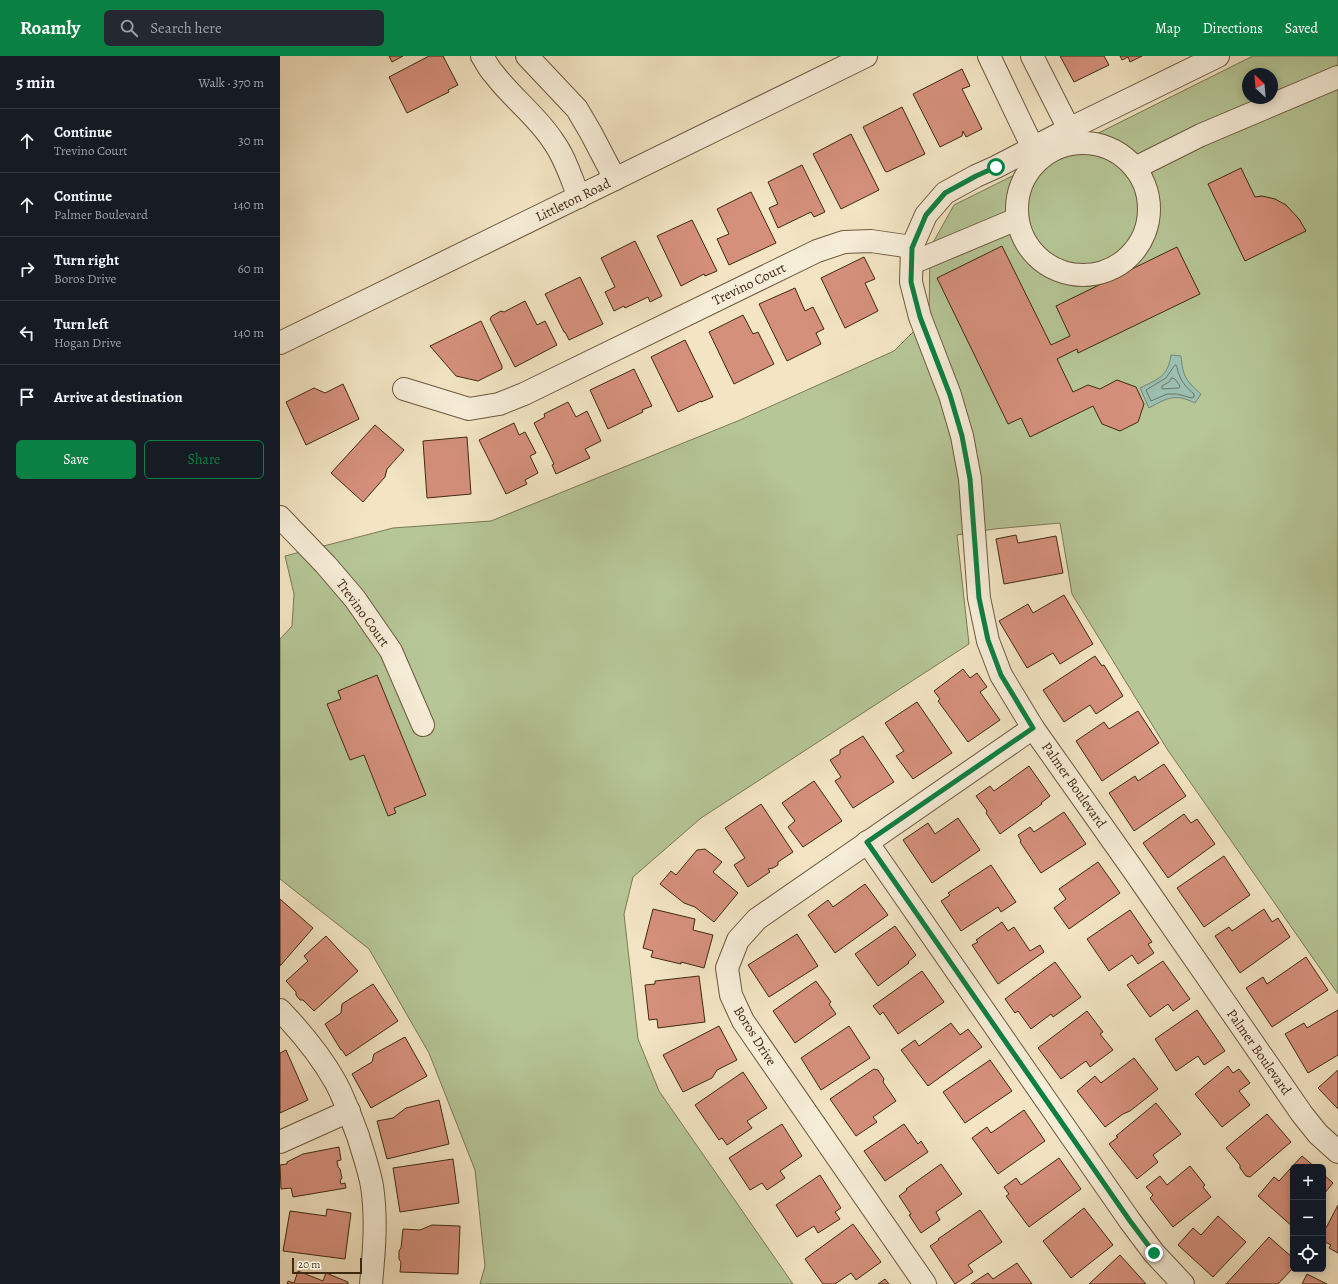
<!DOCTYPE html>
<html lang="en">
<head>
<meta charset="utf-8">
<style>
  body { margin:0; font-family:Alegreya,serif; background:#242831; color:#f1f3f6 }
  .controls { position:absolute; right:12px; bottom:12px; display:grid; overflow:hidden; border-radius:6px; box-shadow:0 2px 10px #0003 }
  .controls button { width:36px; height:36px; display:grid; place-items:center; padding:0; border:0; border-bottom:1px solid #363941; background:#171b24; color:#f1f3f6; font:20px sans-serif }
  .compass { position:absolute; left:962px; top:12px; width:36px; height:36px; border-radius:50%; background:#171b24; box-shadow:0 2px 10px #0003; rotate:334deg }
  .scale { position:absolute; left:12px; bottom:10px; width:70px; box-sizing:border-box; padding-left:4px; border:2px solid #402911; border-top:0; font-size:11px; line-height:14px; white-space:nowrap; color:#402911; -webkit-text-stroke:3px #f7eed9; paint-order:stroke }
  .stop { position:absolute; width:12px; height:12px; margin:-9px; border:3px solid #0b8043; border-radius:50%; background:#fff }
  .stop.end { background:#0b8043; border-color:#fff; box-shadow:0 1px 4px #0008 }
  .list { margin:0; padding:0; list-style:none }
  h2 { display:flex; justify-content:space-between; align-items:center; height:52px; margin:0; padding:0 16px; font-size:17px }
  h2 small { font-size:13px; font-weight:400; color:#9ea1a6 }
  .list li { display:grid; grid-template-columns:26px 1fr auto; gap:12px; align-items:center; box-sizing:border-box; height:64px; padding:0 16px; border-top:1px solid #363941 }
  .list b { display:block; font-size:15px; white-space:nowrap }
  .list p { margin:0; font-size:13px; white-space:nowrap; color:#9ea1a6 }
  .list em { font-size:13px; font-style:normal; color:#9ea1a6 }
  .actions { display:flex; gap:8px; padding:12px 16px }
  .actions a { flex:1; padding:9px 0; border:1px solid #0b8043; border-radius:6px; text-align:center; font-size:14px; color:#0b8043 }
  .actions .main { background:#0b8043; color:#fff }
  .icon { flex:none; width:22px; height:22px; fill:none; stroke:currentColor; stroke-width:2; stroke-linecap:round; stroke-linejoin:round }
  .map { position:relative; flex:none; width:1058px; height:1228px; overflow:hidden }
  header { display:flex; align-items:center; gap:24px; box-sizing:border-box; height:56px; padding:0 20px; background:#0b8043; color:#fff }
  header strong { font-size:19px }
  nav { display:flex; gap:22px; margin-inline-start:auto; font-size:14px }
  .search { width:280px; height:36px; background:#242831; display:flex; align-items:center; gap:10px; box-sizing:border-box; padding:0 14px; border-radius:6px; color:#9ea1a6; font-size:15px }
  main { display:flex }
  aside { flex:1; background:#171b24 }
  .map>svg:first-child { display:block }
</style>
</head>
<body>
<header>
<strong>Roamly</strong>
<div class="search"><svg class="icon" aria-label="search" viewBox="0 0 24 24"><circle cx="10" cy="10" r="6"/><path d="M15 15l6 6"/></svg>Search here</div>
<nav><a>Map</a><a>Directions</a><a>Saved</a></nav>
</header>
<main>
<aside>
<h2>5 min<small>Walk · 370 m</small></h2>
<ul class="list">
<li><svg class="icon" aria-label="ahead" viewBox="0 0 24 24"><path d="M12 20V5M6 11l6-6 6 6"/></svg><div><b>Continue</b><p>Trevino Court</p></div><em>30 m</em></li>
<li><svg class="icon" aria-label="ahead" viewBox="0 0 24 24"><path d="M12 20V5M6 11l6-6 6 6"/></svg><div><b>Continue</b><p>Palmer Boulevard</p></div><em>140 m</em></li>
<li><svg class="icon" aria-label="right" viewBox="0 0 24 24"><path d="M7 20v-9h11M14 6l5 5-5 5"/></svg><div><b>Turn right</b><p>Boros Drive</p></div><em>60 m</em></li>
<li><svg class="icon" aria-label="left" viewBox="0 0 24 24"><path d="M17 20v-9H6M10 6l-5 5 5 5"/></svg><div><b>Turn left</b><p>Hogan Drive</p></div><em>140 m</em></li>
<li><svg class="icon" aria-label="arrive" viewBox="0 0 24 24"><path d="M6 21V4h12l-3 4 3 4H6"/></svg><div><b>Arrive at destination</b></div></li>
</ul>
<div class="actions"><a class="main">Save</a><a>Share</a></div>
</aside>
<div class="map">
<svg width="1058" height="1228" viewBox="0 0 1058 1228">
  <rect width="100%" height="100%" fill="#f3e5c4"/>
  <filter id="stains"><feTurbulence type="fractalNoise" baseFrequency=".005" numOctaves="4"/><feColorMatrix values="0 0 0 0 .2 0 0 0 0 .09 0 0 0 0 .02 0 0 0 .5 -.17"/></filter>
  <radialGradient id="worn" r=".72"><stop offset=".6" stop-color="#630" stop-opacity="0"/><stop offset="1" stop-color="#630" stop-opacity=".3"/></radialGradient>
  <!-- green -->
  <path fill="#b6c697" stroke="#7b7854" fill-rule="evenodd" d="M973,0H1058V938L887,693L792,538L780,467L714,473L677,479L689,588L421,762L353,821L344,858L358,983L379,1035L513,1228H200L205,1210L195,1114L149,997L89,893L0,823V583L12,570L14,538L5,500L113,472L211,465L460,364L614,295L649,260L650,192L674,149ZM968,18H992V42H968Z"/>
  <!-- water -->
  <path fill="#9bbfb2" stroke="#778372" d="M891,299L901,300C903,320 905,324 921,338L915,347C895,337 887,342 869,352L860,332C878,323 888,321 891,299Z"/>
  <g fill="none" stroke-linecap="round" stroke-linejoin="round">
    <!-- shore -->
    <g stroke="#6e7462" stroke-width="1">
      <path d="M896,309C898,312 897,314 899,318C901,326 908,333 914,338V341L912,342L897,338H887L871,345L866,334L886,322L894,310Z"/>
      <path d="M892,322L895,323L900,330L899,332L882,333V330L889,326Z"/>
    </g>
  </g>
  <!-- building -->
  <g fill="#d5907c" stroke="#402911">
    <path d="M109,0H123L112,6Z"/>
    <path d="M149,0H163L178,29L168,34L169,36L127,57L109,21Z"/>
    <path d="M780,0H824L829,9L794,26Z"/>
    <path d="M840,0H862L850,6L848,1L842,4Z"/>
    <path d="M682,13L690,30L682,33L702,73L686,81L683,75L682,80L660,91L633,38Z"/>
    <path d="M622,51L645,98L607,116L605,115L583,71Z"/>
    <path d="M571,78L599,134L561,153L533,98Z"/>
    <path d="M522,109L545,156L534,161L531,156L498,172L489,152L498,148L488,126Z"/>
    <path d="M961,112L975,141L982,140L995,143L1006,149L1019,163L1026,175L965,205L928,128Z"/>
    <path d="M471,136L496,187L449,209L437,183L449,178L437,153Z"/>
    <path d="M412,164L437,215L425,220L424,218L401,230L377,180Z"/>
    <path d="M355,185L382,240L370,246L368,241L345,252L344,250L334,255L325,236L335,231L321,202Z"/>
    <path d="M722,190L771,289L790,280L776,250L897,191L920,238L798,297L797,293L777,303L793,336L808,329L820,333L837,324L856,331L864,348L858,366L840,375L822,368L813,350L750,381L741,362L728,368L657,222Z"/>
    <path d="M584,201L595,223L585,227L598,255L565,272L541,222Z"/>
    <path d="M300,221L323,268L289,284L285,276H284L265,238Z"/>
    <path d="M515,232L525,255L533,251L544,273L536,277L541,288L507,305L479,248Z"/>
    <path d="M245,245L257,269L265,265L277,289L235,311L210,263L212,260L221,255L224,256Z"/>
    <path d="M463,259L473,278L478,276L494,308L454,328L429,276Z"/>
    <path d="M201,265L222,310V313L198,325L176,320L150,290Z"/>
    <path d="M405,284L433,341L421,346V345L398,356L371,301Z"/>
    <path d="M354,313L372,350L362,354L363,356L328,373L310,334Z"/>
    <path d="M63,328L79,363L26,389L6,346L34,332L45,337Z"/>
    <path d="M288,346L296,361L307,355L321,385L305,393L310,402L276,418L272,409L274,408L254,367L265,361L264,358Z"/>
    <path d="M234,367L239,379L245,376L256,397L250,400L258,417L245,424L247,428L226,438L199,384Z"/>
    <path d="M95,369L124,394L107,413L105,421L83,446L51,417Z"/>
    <path d="M187,381L191,438L147,442L143,385Z"/>
    <path d="M736,479L738,487L776,480L783,517L724,528L716,483Z"/>
    <path d="M784,539L813,588L780,608L773,597L747,612L719,565L748,548L753,557Z"/>
    <path d="M815,600L822,610L824,609L843,640L816,658L810,649L784,666L763,634Z"/>
    <path d="M683,613L690,622L697,617L707,631L700,636L720,664L688,686L658,645L660,643L654,635Z"/>
    <path d="M97,619L146,739L114,752L116,757L108,760L84,699L70,704L47,648L61,643L58,635Z"/>
    <path d="M637,646L672,697L633,723L616,700L624,695L605,667Z"/>
    <path d="M858,655L879,687L822,725L796,685L824,666L829,673Z"/>
    <path d="M583,680L614,726L573,752L555,725L561,721L550,704L560,698V694Z"/>
    <path d="M884,708L906,740L854,775L829,737L855,720L858,725Z"/>
    <path d="M749,710L770,740L761,747L762,748L720,778L706,757L707,755L696,740L710,730L714,735Z"/>
    <path d="M534,725L562,765L523,791L508,771L515,765L502,747Z"/>
    <path d="M481,748L513,796L498,806V809L493,812L488,813L490,816L468,831L454,809L465,802L445,772Z"/>
    <path d="M784,756L806,788L761,817L740,786L741,785L738,779L750,771L754,776Z"/>
    <path d="M904,758L911,767L917,763L935,788L888,822L863,787Z"/>
    <path d="M678,762L700,794L652,827L623,784L648,767L655,778Z"/>
    <path d="M425,793L442,806L433,816L458,837L434,866L415,851L404,847L380,828L391,815L396,819L417,794Z"/>
    <path d="M944,800L970,839L924,871L897,832Z"/>
    <path d="M818,806L840,837L789,873L774,852L786,843L779,833Z"/>
    <path d="M711,809L736,846L721,856L718,851L681,875L661,845L670,839L668,837Z"/>
    <path d="M585,828L608,859L555,897L528,859L548,844L553,851Z"/>
    <path d="M0,843L33,872L0,910Z"/>
    <path d="M373,853L415,863L413,874L433,879L424,912L401,906V908L371,901L373,895L363,892Z"/>
    <path d="M984,853L992,866L998,862L1010,881L960,917L935,880L949,871L952,875Z"/>
    <path d="M850,854L872,886L868,888L874,897L858,908L852,899L829,915L807,883Z"/>
    <path d="M722,866L728,875L734,871L750,895L760,889L764,896L718,928L692,889L698,886L696,884Z"/>
    <path d="M615,870L636,899L628,906L629,907L598,930L575,898Z"/>
    <path d="M517,878L538,910L489,941L468,909Z"/>
    <path d="M46,880L78,915L34,955L23,944H20L16,939V936L6,925L28,905L24,900Z"/>
    <path d="M1026,901L1048,934L992,971L966,932L983,921L987,928Z"/>
    <path d="M883,905L910,943L893,955L888,948L870,961L847,929Z"/>
    <path d="M775,906L801,941L773,961L771,958L751,973L738,955L735,957L725,943Z"/>
    <path d="M642,915L664,946L618,978L603,956L600,959L593,950Z"/>
    <path d="M419,920L425,966L378,972L377,963L369,964L365,929L375,928V925Z"/>
    <path d="M536,925L551,946L549,948L556,958L515,987L493,955Z"/>
    <path d="M93,928L118,965L66,1000L62,994H61L45,968L61,957L62,948Z"/>
    <path d="M917,954L945,995L924,1009L918,1000L896,1015L875,983Z"/>
    <path d="M1058,954V999L1028,1017L1005,978L1024,967L1027,972Z"/>
    <path d="M807,955L823,976L820,978L833,994L810,1011L806,1005L781,1023L758,992Z"/>
    <path d="M671,967L680,979L688,973L702,991L648,1030L621,994L635,984L639,990Z"/>
    <path d="M439,970L457,1004L437,1014L432,1022L403,1036L383,999Z"/>
    <path d="M569,970L590,1002L541,1034L521,1002Z"/>
    <path d="M125,981L147,1020L91,1052L72,1018L92,1006L94,998Z"/>
    <path d="M6,994L28,1044L0,1057V997Z"/>
    <path d="M854,1002L878,1033L850,1055L843,1058L825,1071L797,1035L815,1020L821,1027Z"/>
    <path d="M710,1004L732,1035L685,1067L663,1036Z"/>
    <path d="M948,1010L953,1017L959,1013L970,1027L959,1035L970,1049L942,1071L915,1038Z"/>
    <path d="M594,1013L598,1014L604,1023L603,1026L616,1045L593,1061L597,1066L576,1080L550,1043Z"/>
    <path d="M1058,1014V1053L1038,1032Z"/>
    <path d="M463,1016L487,1052L467,1065L472,1072L447,1089L442,1082L439,1084L415,1049Z"/>
    <path d="M159,1044L169,1088L107,1103L97,1065L113,1062L126,1052Z"/>
    <path d="M876,1047L901,1078L873,1099L878,1106L857,1123L829,1088L838,1081L836,1080Z"/>
    <path d="M744,1054L765,1085L718,1118L692,1082L707,1071L711,1077Z"/>
    <path d="M987,1058L1011,1086L970,1121L966,1120L960,1112V1109L946,1092Z"/>
    <path d="M502,1068L522,1100L500,1115L505,1122L487,1134L482,1127L470,1134L449,1102Z"/>
    <path d="M624,1068L638,1088L641,1085L648,1096L605,1125L584,1095Z"/>
    <path d="M59,1091L61,1104L57,1105L58,1111L60,1113L62,1122L60,1125L61,1128L65,1127L66,1132L13,1141L11,1132L1,1133L0,1109L7,1108V1106L23,1098Z"/>
    <path d="M1022,1100L1035,1111H1013V1171L978,1140L994,1121L999,1125Z"/>
    <path d="M779,1102L801,1133L749,1171L726,1140L729,1138L724,1131L736,1122L741,1129Z"/>
    <path d="M173,1103L179,1147L120,1156L113,1112Z"/>
    <path d="M661,1108L682,1138L656,1156L660,1164L641,1177L629,1159L631,1158L619,1140L627,1134L626,1133Z"/>
    <path d="M910,1110L925,1129L923,1131L931,1141L893,1171L870,1142L873,1139L866,1131L880,1120L887,1129Z"/>
    <path d="M1043,1118L1053,1127L1043,1139Z"/>
    <path d="M540,1119L561,1152L555,1156L560,1163L538,1177L534,1170L517,1181L496,1149Z"/>
    <path d="M1058,1149V1197L1049,1192L1051,1189L1043,1185V1170L1046,1172Z"/>
    <path d="M804,1152L833,1189L791,1222L763,1185Z"/>
    <path d="M47,1153L71,1157L65,1203L3,1195L10,1155L46,1160Z"/>
    <path d="M700,1154L722,1186L688,1209L693,1216L675,1228L650,1190L659,1184L658,1183Z"/>
    <path d="M938,1160L966,1186L933,1221L898,1189L913,1172L921,1179Z"/>
    <path d="M573,1168L601,1206L576,1224L571,1217L555,1228H543L525,1203Z"/>
    <path d="M152,1169L180,1170L178,1218L120,1216L121,1206L119,1203V1195L121,1192L123,1173L140,1174Z"/>
    <path d="M989,1181L1013,1202V1212L998,1228H946Z"/>
    <path d="M840,1199L866,1228H809Z"/>
    <path d="M737,1207L752,1228H691L708,1217L713,1223Z"/>
    <path d="M18,1215L43,1225L46,1217L68,1226V1228H7L8,1225L14,1227Z"/>
    <path d="M1027,1218L1047,1228H1022Z"/>
    <path d="M605,1223L609,1228H598Z"/>
  </g>
  <g fill="none" stroke-linecap="round" stroke-linejoin="round">
    <defs>
      <g id="minor">
        <path d="M202,0C206,6 209,13 214,18C232,42 257,60 273,85C285,101 291,122 299,141"/>
        <path d="M247,0L297,53L311,77L335,123"/>
        <path d="M709,0L753,92"/>
        <path d="M752,0L789,73"/>
        <path d="M938,0L789,73L716,111L696,120L665,137L646,159L632,191L631,226L640,261L670,339L682,380L690,423L699,542L708,585L721,619L753,672L854,815L1022,1058L1038,1078L1058,1096"/>
        <circle cx="803" cy="153" r="66"/>
        <path d="M855,112L921,79L1058,21"/>
        <path d="M632,207L737,163"/>
        <path d="M0,287L586,0"/>
        <path d="M124,333L189,353L219,348L244,338L537,195L564,186L591,185L632,191"/>
        <path d="M0,461L46,509L75,543L111,595L143,669"/>
        <path d="M587,786L850,1165L874,1197L903,1228"/>
        <path d="M0,954C21,976 41,1000 56,1027C65,1044 71,1062 78,1080C83,1097 89,1113 92,1130C97,1163 94,1196 91,1228"/>
        <path d="M0,1086L69,1055"/>
        <path d="M645,1228L463,965L451,939L447,912L458,884L477,863L753,672"/>
      </g>
    </defs>
    <!-- minor casing -->
    <use href="#minor" stroke="#6d583e" stroke-width="24"/>
    <!-- minor -->
    <use href="#minor" stroke="#f7eed9" stroke-width="22"/>
  </g>
  <g fill="none" stroke-linecap="round" stroke-linejoin="round">
    <!-- route -->
    <path stroke="#0b8043" stroke-width="5" d="M716,111L696,120L665,137L646,159L632,192L631,226L640,261L670,339L682,380L690,423L699,542L708,584L721,619L753,672L587,786L850,1165L874,1197"/>
  </g>
  <g text-anchor="middle" dominant-baseline="central" stroke-width="4" stroke-linejoin="round" paint-order="stroke">
    <!-- street labels -->
    <g font-size="14" fill="#402911" stroke="#f7eed9">
      <text transform="translate(293 144) rotate(-26)">Littleton Road</text>
      <text transform="translate(469 228) rotate(-26)">Trevino Court</text>
      <text transform="translate(83 557) rotate(54)">Trevino Court</text>
      <text transform="translate(794 729) rotate(55)">Palmer Boulevard</text>
      <text transform="translate(475 980) rotate(58)">Boros Drive</text>
      <text transform="translate(979 996) rotate(55)">Palmer Boulevard</text>
    </g>
  </g>
  <rect width="100%" height="100%" filter="url(#stains)"/>
  <rect width="100%" height="100%" fill="url(#worn)"/>
</svg>
<div class="controls">
<button>+</button>
<button>−</button>
<button><svg class="icon" aria-label="locate" viewBox="0 0 24 24"><circle cx="12" cy="12" r="6"/><path d="M12 2v4M12 18v4M2 12h4M18 12h4"/></svg></button>
</div>
<svg class="compass" viewBox="-18 -18 36 36"><path d="M0-13l5 13h-10z" fill="#e53935"/><path d="M0 13l5-13h-10z" fill="#9ea1a6"/></svg>
<div class="scale">20 m</div>
<div class="stop" style="left:716px;top:111px"></div>
<div class="stop end" style="left:874px;top:1197px"></div>
</div>
</main>
</body>
</html>
